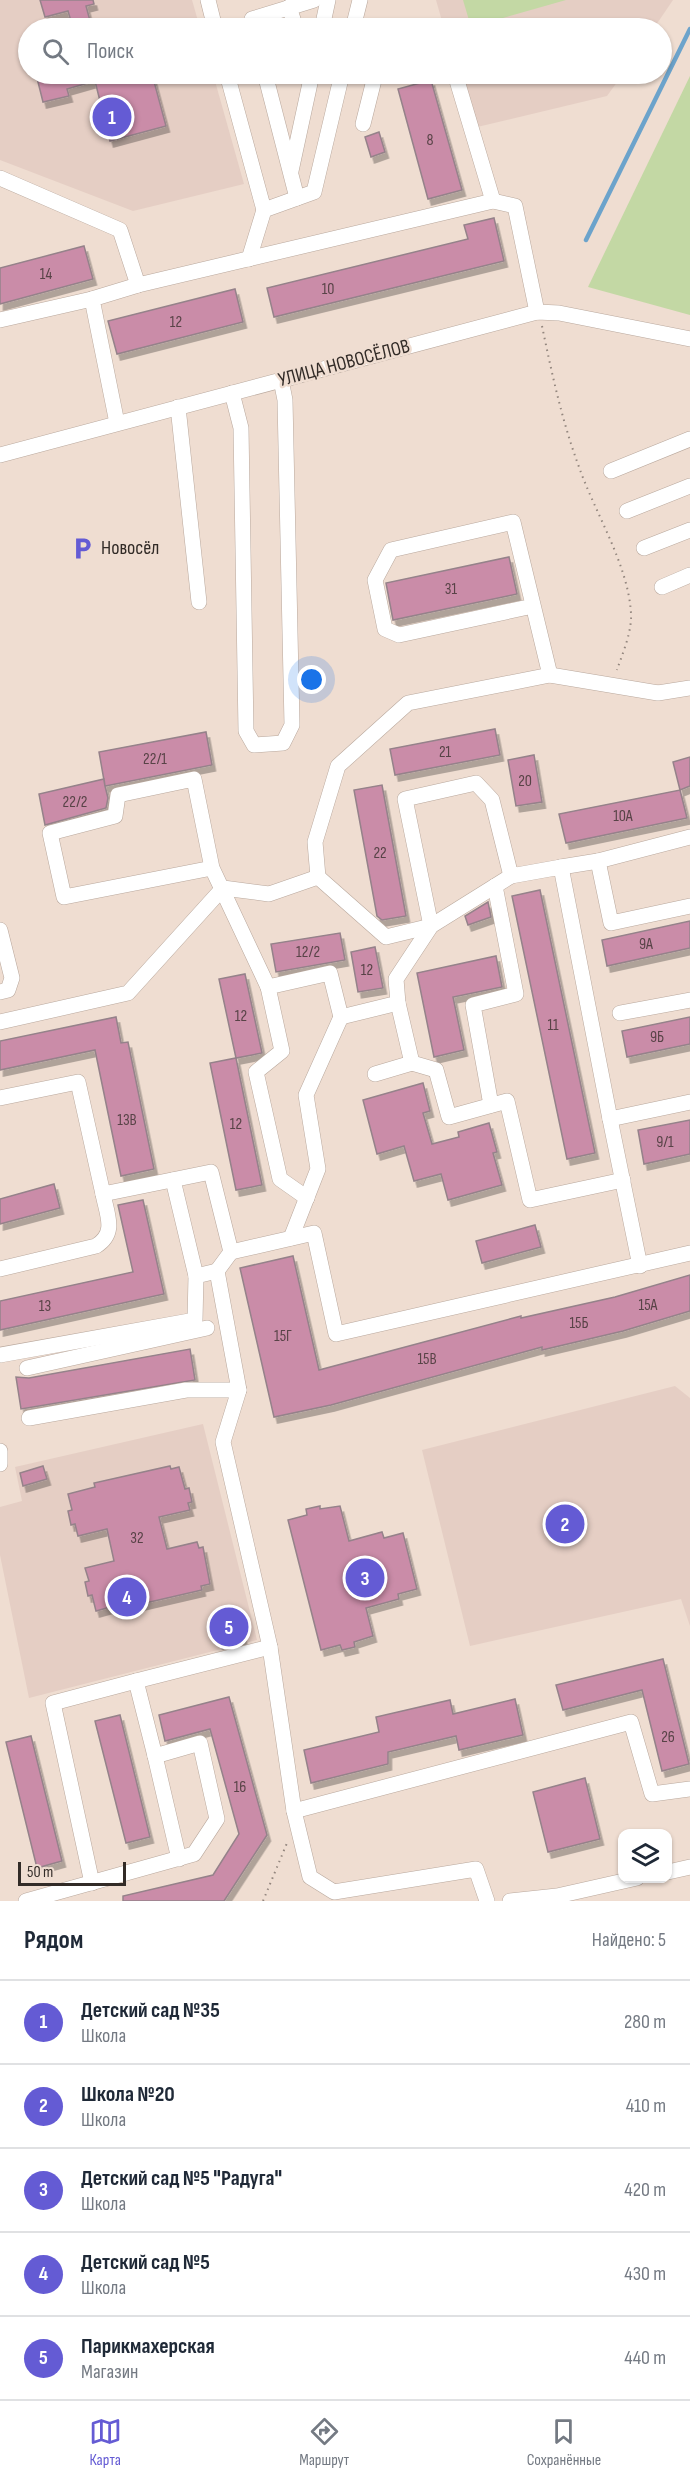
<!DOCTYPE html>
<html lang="ru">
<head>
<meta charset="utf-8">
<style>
  body { margin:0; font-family:"Sofia Sans Condensed",sans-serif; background:#f6f6f7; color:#1f2937 }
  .controls { position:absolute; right:18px; bottom:18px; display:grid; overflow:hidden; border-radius:12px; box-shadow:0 2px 4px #0004 }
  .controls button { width:54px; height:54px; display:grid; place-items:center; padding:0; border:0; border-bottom:2px solid #e0e1e3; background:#fff; color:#1f2937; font:30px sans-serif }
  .scale { position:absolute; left:18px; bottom:15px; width:108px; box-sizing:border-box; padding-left:6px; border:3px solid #322b27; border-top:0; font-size:16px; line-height:21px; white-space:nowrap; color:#322b27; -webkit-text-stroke:4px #efddd1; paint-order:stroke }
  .you { position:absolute; left:312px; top:680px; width:21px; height:21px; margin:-15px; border:4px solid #fff; border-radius:50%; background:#1a73e8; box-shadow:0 0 0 9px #1a73e833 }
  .badge { display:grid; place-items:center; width:39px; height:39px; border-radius:50%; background:#645bd4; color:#fff; font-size:20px; font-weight:700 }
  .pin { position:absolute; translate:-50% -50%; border:3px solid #fff; box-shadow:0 2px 6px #0006 }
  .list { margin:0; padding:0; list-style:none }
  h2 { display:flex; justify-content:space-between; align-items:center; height:78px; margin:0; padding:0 24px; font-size:26px }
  h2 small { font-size:20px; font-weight:400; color:#747a83 }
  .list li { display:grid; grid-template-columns:39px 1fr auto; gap:18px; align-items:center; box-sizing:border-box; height:84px; padding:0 24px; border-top:2px solid #e0e1e3 }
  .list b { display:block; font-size:22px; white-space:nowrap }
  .list p { margin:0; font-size:20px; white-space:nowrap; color:#747a83 }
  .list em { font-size:20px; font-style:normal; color:#747a83 }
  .icon { flex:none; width:33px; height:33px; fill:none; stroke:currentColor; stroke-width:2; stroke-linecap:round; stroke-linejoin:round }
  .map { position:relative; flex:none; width:690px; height:1901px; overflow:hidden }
  .search { position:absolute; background:#fff; box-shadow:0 2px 4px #0004; left:18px; right:18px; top:18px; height:66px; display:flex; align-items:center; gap:15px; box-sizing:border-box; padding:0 21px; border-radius:33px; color:#747a83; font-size:22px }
  .sheet { height:498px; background:#fff }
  nav { display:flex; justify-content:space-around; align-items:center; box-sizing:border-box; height:84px; border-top:2px solid #e0e1e3; background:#fff; font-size:16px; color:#747a83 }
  nav a { display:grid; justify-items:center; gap:3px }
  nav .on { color:#645bd4 }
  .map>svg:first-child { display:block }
</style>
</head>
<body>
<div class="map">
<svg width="690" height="1901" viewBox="0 0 690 1901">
  <defs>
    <filter id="shadow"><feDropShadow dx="3.5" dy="6" stdDeviation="0" flood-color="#0004"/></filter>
  </defs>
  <rect width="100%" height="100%" fill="#efddd1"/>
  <!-- education -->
  <g fill="#e5cec4">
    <path d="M0,0H192L200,28H28V74H213L244,184L133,211L0,160Z"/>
    <path d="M436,0H673L654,28H444Z"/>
    <path d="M457,74H623L607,96L473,128Z"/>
    <path d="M675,1386L690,1398V1626L681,1599L470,1646L422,1450Z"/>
    <path d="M203,1424L257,1640L29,1698L0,1555V1507L22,1501L15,1467Z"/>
  </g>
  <!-- green -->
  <g fill="#c3d8a4">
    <path d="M463,0H566L471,27Z"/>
    <path d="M690,76V315L588,287Z"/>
  </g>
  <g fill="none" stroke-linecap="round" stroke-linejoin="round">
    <!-- stream -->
    <path stroke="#6ca3cb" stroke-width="4.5" d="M586,240L690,29"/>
  </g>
  <!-- building -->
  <g fill="#ca8ca8" stroke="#95828a" stroke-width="1.5" filter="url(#shadow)">
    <path d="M40,0H93L94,4L86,6L92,28H73L68,11L45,17Z"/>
    <path d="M36,74H152L166,126L110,141L95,81L67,89L69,96L43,102Z"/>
    <path d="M431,80L462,190L428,199L398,89Z"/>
    <path d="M379,132L385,152L371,157L365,137Z"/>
    <path d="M494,218L504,261L274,317L267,288L468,239L464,225Z"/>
    <path d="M84,246L93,279L0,304V268Z"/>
    <path d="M235,289L243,322L117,354L108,321Z"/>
    <path d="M509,557L517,594L393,620L386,583Z"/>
    <path d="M495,729L500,755L395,775L390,749Z"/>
    <path d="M206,732L212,765L105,786L108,798L106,808L45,825L39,794L104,779L105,786L99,752Z"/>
    <path d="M534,755L542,802L516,806L508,760Z"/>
    <path d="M690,757V786L680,790L673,762Z"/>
    <path d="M382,785L406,916L382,920L377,916L354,790Z"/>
    <path d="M680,790L687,818L566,843L559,814Z"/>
    <path d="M540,890L595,1153L567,1159L512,896Z"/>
    <path d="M488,902L491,917L468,925L465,916Z"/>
    <path d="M690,921V948L607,966L602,940Z"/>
    <path d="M340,933L345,960L276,972L271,944Z"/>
    <path d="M375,947L383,988L358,992L351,952Z"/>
    <path d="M496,956L502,987L453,997L464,1050L434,1057L417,973Z"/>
    <path d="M245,974L262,1053L236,1058L219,979Z"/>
    <path d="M116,1017L121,1043L128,1042L154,1169L121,1176L95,1050L0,1070V1041Z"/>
    <path d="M690,1017V1044L627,1057L622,1031Z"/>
    <path d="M236,1058L262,1185L236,1190L210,1063Z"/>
    <path d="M423,1083L430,1111L423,1113L432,1144L459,1137L458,1132L489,1123L497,1152L493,1153L502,1185L448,1200L441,1174L414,1181L404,1146L377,1154L363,1100Z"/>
    <path d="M690,1120V1154L644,1164L638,1130Z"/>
    <path d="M54,1184L60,1208L0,1224V1199Z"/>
    <path d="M143,1200L164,1294L0,1330V1301L133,1272L118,1205Z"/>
    <path d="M535,1225L541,1247L482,1263L476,1241Z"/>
    <path d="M293,1256L319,1370L521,1316V1318L615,1297L690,1275V1311L623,1331L542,1350V1347L331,1405L274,1417L240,1268Z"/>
    <path d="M190,1349L195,1380L21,1409L16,1377L29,1378Z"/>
    <path d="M43,1466L47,1479L23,1486L20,1473Z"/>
    <path d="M170,1466L171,1469L179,1467L185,1489L189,1488L192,1502L188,1503L190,1510L159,1517L167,1549L197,1542L199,1548L203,1547L210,1584L201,1586L202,1590L115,1610L114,1606L96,1611L92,1595L88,1596L85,1582L89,1581L85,1568L114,1561L107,1529L78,1536L75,1524L71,1525L68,1511L72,1510L68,1494L95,1487L94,1483Z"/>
    <path d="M320,1506V1509L340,1506L349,1541L382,1532L384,1538L403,1533L417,1589L398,1594L399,1599L366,1608L373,1636L354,1642L355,1647L342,1650L340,1645L321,1650L288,1520L307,1515L306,1509Z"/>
    <path d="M238,1610L243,1638L219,1643L214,1615Z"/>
    <path d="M663,1659L689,1764L662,1771L642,1690L563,1710L556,1685Z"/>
    <path d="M229,1697L267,1835L224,1901H123V1896L213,1875L239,1834L210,1729L165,1741L159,1715Z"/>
    <path d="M515,1699L523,1735L459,1750L456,1736L388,1752V1764L311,1783L304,1750L379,1732L376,1717L450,1700L453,1714Z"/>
    <path d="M120,1715L150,1837L126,1843L95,1721Z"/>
    <path d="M31,1736L62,1861L37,1868L6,1742Z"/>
    <path d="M585,1778L600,1839L548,1852L533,1792Z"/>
  </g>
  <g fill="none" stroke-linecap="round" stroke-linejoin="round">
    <defs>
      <g id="minor">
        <path d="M208,0L215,28"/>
        <path d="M289,7L296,28"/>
        <path d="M254,28L252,19L314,0"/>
        <path d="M322,28L328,0"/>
        <path d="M353,28L360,0"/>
        <path d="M227,74L264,210"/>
        <path d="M265,74L297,198"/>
        <path d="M455,74L493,201"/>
        <path d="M363,124L375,76L383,74"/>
        <path d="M291,171L312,74"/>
        <path d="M0,178L120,230L138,285L493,201L515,206L537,312"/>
        <path d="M249,259L264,210L314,192L342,74"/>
        <path d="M0,320L92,299"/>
        <path d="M232,393L241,428L246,731L254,745L283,743L292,725L285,400L281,380"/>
        <path d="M178,407L199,602"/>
        <path d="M117,423L92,299L138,285"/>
        <path d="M0,455L537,312L559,313L690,339"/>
        <path d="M611,471L690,439"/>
        <path d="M627,511L690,486"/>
        <path d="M644,548L690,530"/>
        <path d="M662,587L690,575"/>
        <path d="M533,606L399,635L385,629L375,580L391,550L513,522L550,675"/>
        <path d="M598,861L690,837"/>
        <path d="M561,867L598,861L611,923L690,906"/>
        <path d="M212,868L64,897L50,833L115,816L118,795L194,779L212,868L268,987"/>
        <path d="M318,877L386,937L431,926L405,799L476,783L492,800L511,876L561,867L610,1119L690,1102"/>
        <path d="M223,888L269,894L318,877L315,842L338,766L408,703L550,675L658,693L690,688"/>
        <path d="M0,930L12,978L8,990L0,992"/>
        <path d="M398,1003L412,1063L436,1070L449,1117L507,1101L530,1200L623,1180"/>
        <path d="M620,1013L690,1000"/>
        <path d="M0,1022L128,993L223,888"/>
        <path d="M375,1074L412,1063"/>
        <path d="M0,1098L78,1082L103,1194L211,1172L231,1252L217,1271L239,1390L223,1442L270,1647L294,1811L631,1722L652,1794L690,1789"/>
        <path d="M491,1105L473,1005L516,994L495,886"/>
        <path d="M610,1119L640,1266"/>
        <path d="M173,1180L196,1276"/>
        <path d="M307,1198L280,1179L256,1072L282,1051L268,987L330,973L341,1017L398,1003L396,979L431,926L511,876"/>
        <path d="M291,1238L318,1169L306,1095L341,1017"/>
        <path d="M231,1252L314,1233L336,1334L690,1253"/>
        <path d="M0,1269L96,1246C117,1233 107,1215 103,1194"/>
        <path d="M0,1355L195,1320L196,1276L217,1271"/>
        <path d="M27,1368L207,1328"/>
        <path d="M29,1418L186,1390H239"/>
        <path d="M0,1451V1464"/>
        <path d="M155,1756L179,1859"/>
        <path d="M294,1811L310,1877L334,1892L476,1869L487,1901"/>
        <path d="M668,1872L690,1867"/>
        <path d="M92,1883L53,1703L136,1681"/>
        <path d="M26,1901L194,1854L217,1819L200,1743L155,1756L136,1681L270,1647"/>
        <path d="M510,1901L557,1896L637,1878"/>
      </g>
    </defs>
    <!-- minor casing -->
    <use href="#minor" stroke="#b9a89d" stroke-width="16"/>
    <!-- path -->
    <g stroke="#93867e" stroke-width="2" stroke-dasharray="1.5 4.5" stroke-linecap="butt">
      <path d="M542,326C552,374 562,421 579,467C595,513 628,564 631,613C632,632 623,652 617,670"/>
      <path d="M263,1901L287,1843"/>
    </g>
    <!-- minor -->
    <use href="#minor" stroke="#fff" stroke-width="15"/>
  </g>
  <!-- icons -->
  <defs>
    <symbol id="parking-bare" viewBox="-9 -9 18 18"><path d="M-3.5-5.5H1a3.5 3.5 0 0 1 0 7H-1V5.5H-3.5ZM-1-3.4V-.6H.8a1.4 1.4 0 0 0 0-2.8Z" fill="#645bd4" stroke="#efddd1" stroke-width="2.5" paint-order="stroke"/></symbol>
  </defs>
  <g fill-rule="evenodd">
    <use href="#parking-bare" x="66" y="532" width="33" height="33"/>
  </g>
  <g text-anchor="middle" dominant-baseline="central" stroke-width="5" stroke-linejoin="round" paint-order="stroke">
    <!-- number labels -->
    <g font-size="16" fill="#584347">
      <text x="430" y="140">8</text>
      <text x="46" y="274">14</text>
      <text x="328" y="289">10</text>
      <text x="176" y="322">12</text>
      <text x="451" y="589">31</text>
      <text x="445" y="752">21</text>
      <text x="155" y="759">22/1</text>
      <text x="525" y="781">20</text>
      <text x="75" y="802">22/2</text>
      <text x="623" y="816">10А</text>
      <text x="380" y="853">22</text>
      <text x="646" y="944">9А</text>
      <text x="308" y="952">12/2</text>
      <text x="367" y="970">12</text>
      <text x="241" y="1016">12</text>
      <text x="553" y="1025">11</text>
      <text x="657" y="1037">9Б</text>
      <text x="127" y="1120">13В</text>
      <text x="236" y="1124">12</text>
      <text x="665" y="1142">9/1</text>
      <text x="648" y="1305">15А</text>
      <text x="45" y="1306">13</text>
      <text x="579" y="1323">15Б</text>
      <text x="283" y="1336">15Г</text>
      <text x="427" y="1359">15В</text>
      <text x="137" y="1538">32</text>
      <text x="668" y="1737">26</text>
      <text x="240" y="1787">16</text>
    </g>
    <!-- street labels -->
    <g font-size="20" fill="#322b27" stroke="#efddd1">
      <text transform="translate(344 363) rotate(-15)">УЛИЦА НОВОСЁЛОВ</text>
    </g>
    <!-- poi labels -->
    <g font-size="20" fill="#322b27" stroke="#efddd1" text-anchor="start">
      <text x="101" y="548">Новосёл</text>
    </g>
  </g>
</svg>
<div class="controls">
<button><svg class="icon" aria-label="layers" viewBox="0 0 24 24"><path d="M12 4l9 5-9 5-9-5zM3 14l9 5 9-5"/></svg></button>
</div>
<div class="scale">50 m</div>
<div class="you"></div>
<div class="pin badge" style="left:112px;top:117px">1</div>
<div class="pin badge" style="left:565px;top:1524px">2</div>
<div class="pin badge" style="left:365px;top:1578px">3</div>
<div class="pin badge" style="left:127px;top:1597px">4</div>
<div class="pin badge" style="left:229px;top:1627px">5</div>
<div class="search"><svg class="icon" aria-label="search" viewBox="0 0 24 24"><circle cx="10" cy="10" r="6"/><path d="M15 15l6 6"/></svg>Поиск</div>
</div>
<section class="sheet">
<h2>Рядом<small>Найдено: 5</small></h2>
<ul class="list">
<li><span class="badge">1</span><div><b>Детский сад №35</b><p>Школа</p></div><em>280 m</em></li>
<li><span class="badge">2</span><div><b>Школа №20</b><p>Школа</p></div><em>410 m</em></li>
<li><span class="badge">3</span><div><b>Детский сад №5 &quot;Радуга&quot;</b><p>Школа</p></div><em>420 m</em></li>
<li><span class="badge">4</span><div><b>Детский сад №5</b><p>Школа</p></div><em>430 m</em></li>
<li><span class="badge">5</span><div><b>Парикмахерская</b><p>Магазин</p></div><em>440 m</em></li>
</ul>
</section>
<nav>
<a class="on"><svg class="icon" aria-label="map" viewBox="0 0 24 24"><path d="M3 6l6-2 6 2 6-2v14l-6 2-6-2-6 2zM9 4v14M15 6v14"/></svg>Карта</a>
<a><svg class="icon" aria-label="directions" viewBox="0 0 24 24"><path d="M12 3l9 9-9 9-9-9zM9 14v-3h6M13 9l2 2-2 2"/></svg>Маршрут</a>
<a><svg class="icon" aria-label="saved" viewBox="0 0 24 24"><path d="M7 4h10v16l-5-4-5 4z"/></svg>Сохранённые</a>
</nav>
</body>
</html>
